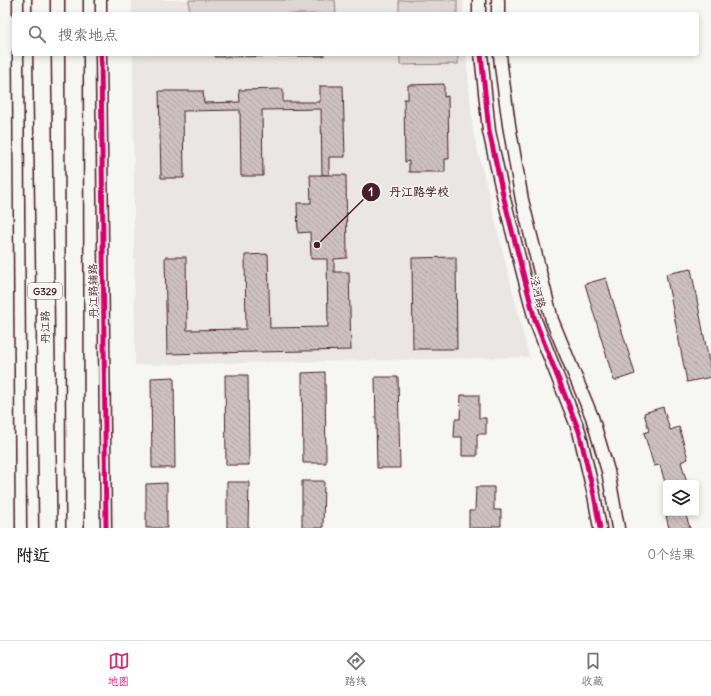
<!DOCTYPE html>
<html lang="zh">
<head>
<meta charset="utf-8">
<style>
  body { margin:0; font-family:Delius,"LXGW WenKai TC",sans-serif; background:#f6f6f6; color:#222 }
  .controls { position:absolute; right:12px; bottom:12px; display:grid; overflow:hidden; border-radius:4px; box-shadow:0 2px 6px #0003 }
  .controls button { width:36px; height:36px; display:grid; place-items:center; padding:0; border:0; border-bottom:1px solid #e0e0e0; background:#fff; color:#222; font:20px sans-serif }
  .list { margin:0; padding:0; list-style:none }
  h2 { display:flex; justify-content:space-between; align-items:center; height:52px; margin:0; padding:0 16px; font-size:17px }
  h2 small { font-size:13px; font-weight:400; color:#767676 }
  .icon { flex:none; width:22px; height:22px; fill:none; stroke:currentColor; stroke-width:2; stroke-linecap:round; stroke-linejoin:round }
  .map { position:relative; flex:none; width:711px; height:528px; overflow:hidden }
  .search { position:absolute; background:#fff; box-shadow:0 2px 6px #0003; left:12px; right:12px; top:12px; height:44px; display:flex; align-items:center; gap:10px; box-sizing:border-box; padding:0 14px; border-radius:4px; color:#767676; font-size:15px }
  .sheet { height:112px; background:#fff }
  nav { display:flex; justify-content:space-around; align-items:center; box-sizing:border-box; height:56px; border-top:1px solid #e0e0e0; background:#fff; font-size:11px; color:#767676 }
  nav a { display:grid; justify-items:center; gap:2px }
  nav .on { color:#db2777 }
  .map>svg:first-child { display:block }
</style>
</head>
<body>
<div class="map">
<svg width="711" height="528" viewBox="0 0 711 528">
  <defs>
    <pattern id="building-back-hatch" width="6" height="6" patternUnits="userSpaceOnUse"><rect width="6" height="6" fill="#ccc1c0"/><path d="M-1 5l2 2M0 0l6 6M5-1l2 2" fill="none" stroke="#b1a5a5"/></pattern>
  </defs>
  <rect width="100%" height="100%" fill="#f6f6f2"/>
  <filter id="ink" filterUnits="userSpaceOnUse"><feTurbulence type="fractalNoise" baseFrequency=".025" numOctaves="2"/><feDisplacementMap in="SourceGraphic" scale="8" xChannelSelector="R" yChannelSelector="G"/><feConvolveMatrix kernelMatrix="1 2 1 2 8 2 1 2 1" color-interpolation-filters="sRGB"/></filter>
  <g filter="url(#ink)">
    <!-- built -->
    <g fill="#e9e6e3">
      <rect x="132" y="0" width="331" height="14"/>
      <path d="M133,54H466L473,132L529,357L135,365Z"/>
    </g>
    <!-- grass -->
    <g fill="#ddd6d5" stroke="#947a80">
      <path d="M189,0H335L336,14H189Z"/>
      <rect x="399" y="0" width="58" height="14"/>
      <path d="M400,54H458V64L400,65Z"/>
    </g>
    <!-- building -->
    <g fill="url(#building-back-hatch)" stroke="#4a1f2b">
      <path d="M215,54H324V56L215,57Z"/>
      <path d="M444,84V97L448,96L449,159H445V172H409V161L405,162L404,99H408V85Z"/>
      <path d="M320,86H343L345,157H329V175H322L321,109L262,110L263,176H241L240,110L183,111L184,178H161L159,91H203L204,103L240,102L239,90L283,89V102H320Z"/>
      <path d="M310,175H346L347,258L334,259V272H349L351,350L167,354L165,257H186L187,330L246,329L245,255L268,254L270,328L328,327L327,259H311L310,232L298,233L297,203H311Z"/>
      <path d="M456,257L457,349H413L412,258Z"/>
      <path d="M691,269L711,372V377L687,382L666,274Z"/>
      <path d="M606,278L635,374L614,381L585,284Z"/>
      <path d="M325,372L326,463H303L302,373Z"/>
      <path d="M225,375H248L249,465H226Z"/>
      <path d="M174,377L175,468H152L151,378Z"/>
      <path d="M375,377H398L400,468H377Z"/>
      <path d="M461,395H479V418H486V434H477V456H462V437H454L455,419H460Z"/>
      <path d="M663,407L670,430L679,427L688,459L681,462L687,483H666V486L660,465L654,466L644,433L649,431L644,413Z"/>
      <path d="M302,481H324L323,528H302Z"/>
      <path d="M227,482H249L248,528H227Z"/>
      <path d="M167,483V528H146V484Z"/>
      <path d="M476,487H494V510H501V526H492V528H469V511H475Z"/>
      <path d="M676,513H685L690,528H669L666,516Z"/>
    </g>
    <g fill="none" stroke-linecap="round" stroke-linejoin="round">
      <defs>
        <g id="minor">
          <path d="M18,0V14"/>
          <path d="M101,0V14"/>
          <path d="M18,54L21,528"/>
          <path d="M101,54L106,528"/>
        </g>
        <g id="tertiary">
          <path d="M479,0V14"/>
          <path d="M498,0V14"/>
          <path d="M481,54L489,131L504,199L535,320L579,431L594,495L600,528"/>
          <path d="M500,54L501,66L509,125L522,200L552,320L592,417L608,471L618,528"/>
        </g>
        <g id="trunk">
          <path d="M41,0V14"/>
          <path d="M74,0V14"/>
          <path d="M42,54L48,528"/>
          <path d="M74,54L75,528"/>
        </g>
      </defs>
      <!-- minor casing -->
      <use href="#minor" stroke="#4a1f2b" stroke-width="13"/>
      <!-- tertiary casing -->
      <use href="#tertiary" stroke="#4a1f2b" stroke-width="15"/>
      <!-- trunk casing -->
      <use href="#trunk" stroke="#4a1f2b" stroke-width="20"/>
      <!-- minor -->
      <use href="#minor" stroke="#f6f6f2" stroke-width="10"/>
      <!-- tertiary -->
      <use href="#tertiary" stroke="#f6f6f2" stroke-width="12"/>
      <!-- trunk -->
      <use href="#trunk" stroke="#f6f6f2" stroke-width="17"/>
      <defs>
        <g id="cycleway">
          <path d="M101,54L106,528"/>
          <path d="M481,54L489,131L504,199L535,320L579,431L594,495L600,528"/>
        </g>
      </defs>
      <!-- cycleway casing -->
      <use href="#cycleway" stroke="#f6f6f2" stroke-width="8"/>
      <!-- cycleway -->
      <use href="#cycleway" stroke="#d6006c" stroke-width="5"/>
    </g>
  </g>
  <g text-anchor="middle" dominant-baseline="central" stroke-width="3" stroke-linejoin="round" paint-order="stroke">
    <!-- shield labels -->
    <rect fill="#f6f6f2" stroke="#7e6067" stroke-width="1" x="28" y="283" width="34" height="16" rx="3"/>
    <g font-size="10" font-weight="bold" fill="#4a1f2b">
      <text x="45" y="291">G329</text>
    </g>
    <!-- street labels -->
    <g font-size="11" fill="#4a1f2b" stroke="#f6f6f2">
      <text transform="translate(93 291) rotate(-91)">丹江路辅路</text>
      <text transform="translate(538 292) rotate(76)">泾河路</text>
      <text transform="translate(45 327) rotate(-91)">丹江路</text>
    </g>
  </g>
  <!-- callouts -->
  <path fill="none" stroke="#4a1f2b" stroke-width="1.5" d="M317 245L371 192"/>
  <g fill="#4a1f2b" stroke="#f6f6f2" stroke-width="1.5">
    <circle cx="317" cy="245" r="4"/>
    <circle cx="371" cy="192" r="10"/>
  </g>
  <g font-size="12" text-anchor="middle" font-weight="bold" fill="#fff">
    <text x="371" y="196">1</text>
  </g>
  <g font-size="12" text-anchor="middle" font-weight="bold" fill="#4a1f2b" stroke="#f6f6f2" stroke-width="3" stroke-linejoin="round" paint-order="stroke">
    <text x="419" y="196">丹江路学校</text>
  </g>
</svg>
<div class="controls">
<button><svg class="icon" aria-label="layers" viewBox="0 0 24 24"><path d="M12 4l9 5-9 5-9-5zM3 14l9 5 9-5"/></svg></button>
</div>
<div class="search"><svg class="icon" aria-label="search" viewBox="0 0 24 24"><circle cx="10" cy="10" r="6"/><path d="M15 15l6 6"/></svg>搜索地点</div>
</div>
<section class="sheet">
<h2>附近<small>0个结果</small></h2>
<ul class="list">
</ul>
</section>
<nav>
<a class="on"><svg class="icon" aria-label="map" viewBox="0 0 24 24"><path d="M3 6l6-2 6 2 6-2v14l-6 2-6-2-6 2zM9 4v14M15 6v14"/></svg>地图</a>
<a><svg class="icon" aria-label="directions" viewBox="0 0 24 24"><path d="M12 3l9 9-9 9-9-9zM9 14v-3h6M13 9l2 2-2 2"/></svg>路线</a>
<a><svg class="icon" aria-label="saved" viewBox="0 0 24 24"><path d="M7 4h10v16l-5-4-5 4z"/></svg>收藏</a>
</nav>
</body>
</html>
